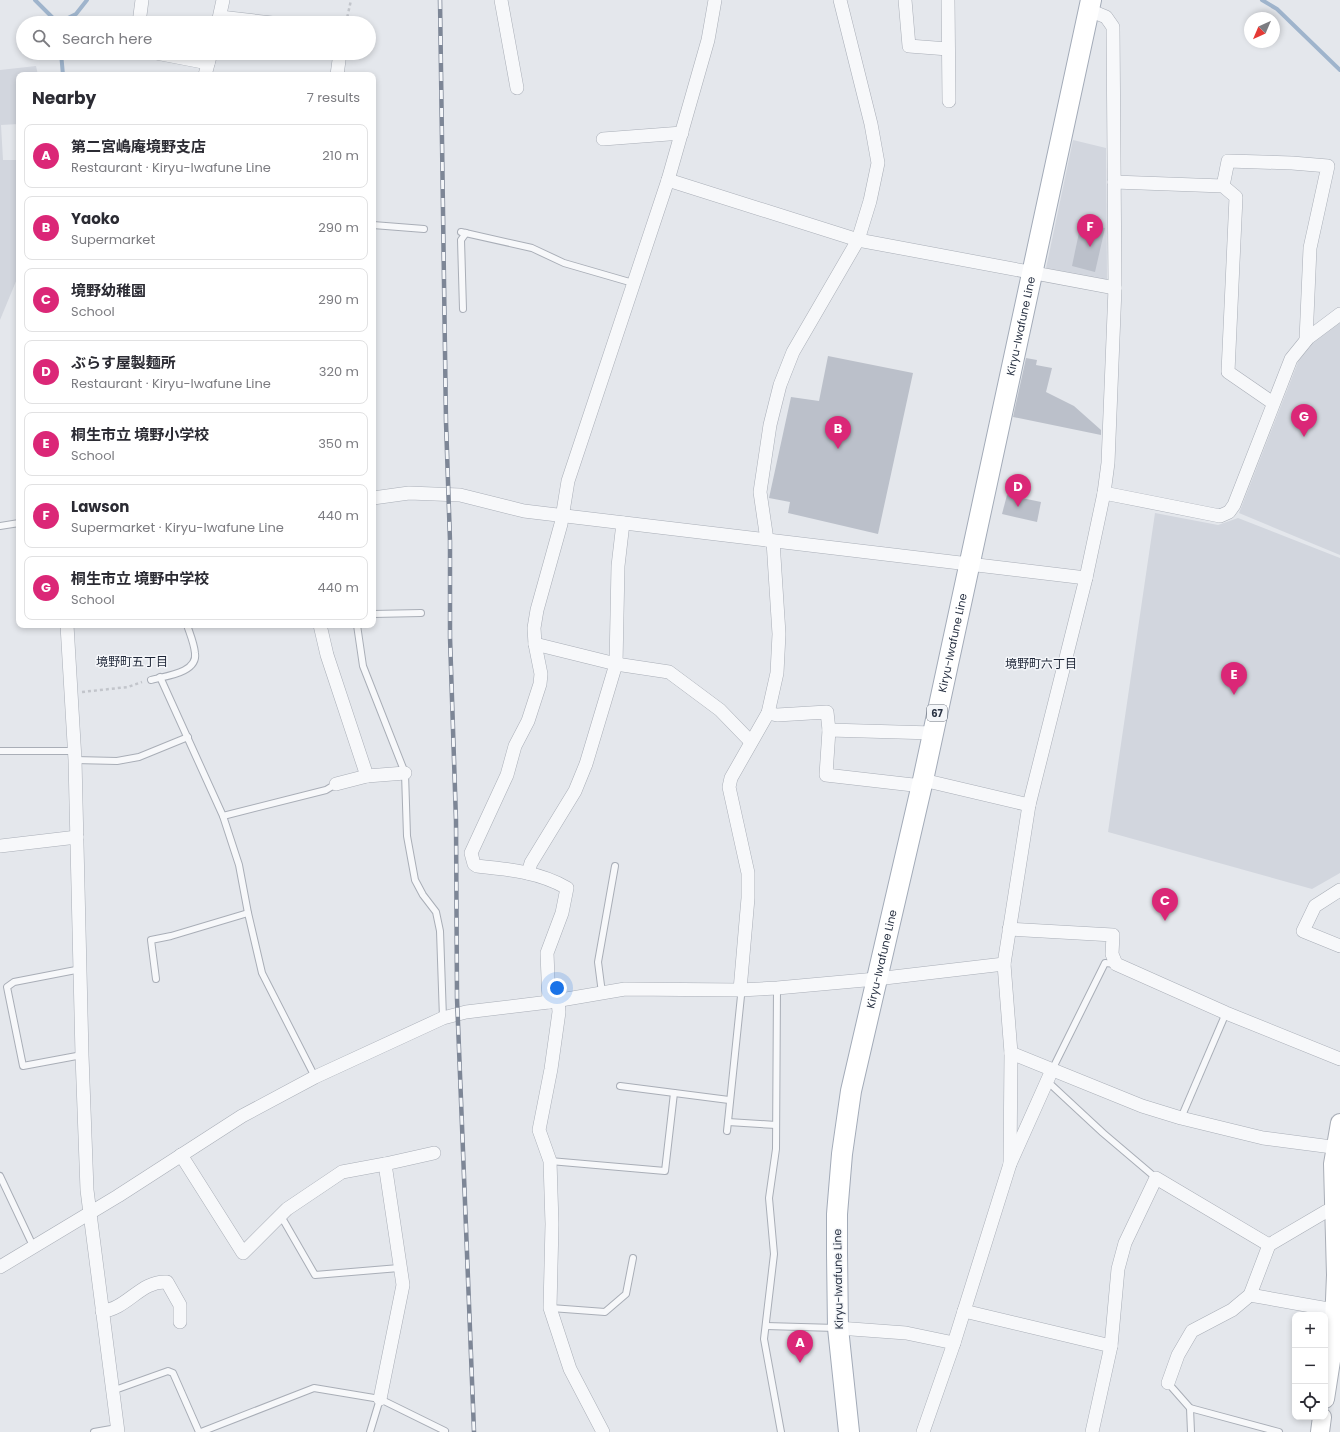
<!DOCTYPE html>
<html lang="en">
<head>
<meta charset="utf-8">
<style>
  body { margin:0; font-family:Poppins,"Noto Sans JP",sans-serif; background:#f7f7f7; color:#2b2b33 }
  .controls { position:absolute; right:12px; bottom:12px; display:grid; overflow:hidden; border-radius:8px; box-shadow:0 2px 6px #0003 }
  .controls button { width:36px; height:36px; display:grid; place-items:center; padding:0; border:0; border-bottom:1px solid #e1e1e2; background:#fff; color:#2b2b33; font:20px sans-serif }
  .compass { position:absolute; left:1244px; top:12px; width:36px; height:36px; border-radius:50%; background:#fff; box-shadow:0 2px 6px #0003; rotate:224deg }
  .you { position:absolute; left:557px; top:988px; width:14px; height:14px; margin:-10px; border:3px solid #fff; border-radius:50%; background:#1a73e8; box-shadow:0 0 0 6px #1a73e833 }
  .badge { display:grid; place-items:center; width:26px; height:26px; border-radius:50%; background:#db2777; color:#fff; font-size:13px; font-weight:700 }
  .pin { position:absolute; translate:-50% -33px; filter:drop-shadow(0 1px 2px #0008) }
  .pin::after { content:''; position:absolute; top:21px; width:14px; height:12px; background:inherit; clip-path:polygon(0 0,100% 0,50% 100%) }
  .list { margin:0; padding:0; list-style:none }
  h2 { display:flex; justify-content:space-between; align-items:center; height:52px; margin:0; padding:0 16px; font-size:17px }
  h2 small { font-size:13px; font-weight:400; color:#7c7c81 }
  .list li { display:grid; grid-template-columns:26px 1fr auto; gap:12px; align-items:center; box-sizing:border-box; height:64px; margin:0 8px 8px; padding:0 8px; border:1px solid #e1e1e2; border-radius:8px }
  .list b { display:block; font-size:15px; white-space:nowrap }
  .list p { margin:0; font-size:13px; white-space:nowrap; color:#7c7c81 }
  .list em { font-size:13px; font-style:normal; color:#7c7c81 }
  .icon { flex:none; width:22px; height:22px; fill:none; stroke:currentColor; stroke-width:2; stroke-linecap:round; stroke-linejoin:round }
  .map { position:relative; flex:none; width:1340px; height:1432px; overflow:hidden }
  .search { position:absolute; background:#fff; box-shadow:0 2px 6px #0003; left:16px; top:16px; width:360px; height:44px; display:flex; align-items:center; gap:10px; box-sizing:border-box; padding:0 14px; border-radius:22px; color:#7c7c81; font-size:15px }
  .panel { position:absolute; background:#fff; box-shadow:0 2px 6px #0003; left:16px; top:72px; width:360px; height:556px; border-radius:8px }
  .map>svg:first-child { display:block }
</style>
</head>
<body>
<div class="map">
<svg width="1340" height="1432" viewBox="0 0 1340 1432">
  <rect width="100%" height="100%" fill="#e4e7ec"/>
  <!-- built -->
  <g fill="#d2d6de">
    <path d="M36,66L38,75H19V124L1,125L3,160H19V274L0,320V70Z"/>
    <path d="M1073,140L1106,148L1107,280L1105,282L1050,271L1046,268Z"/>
    <path d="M1340,321V555L1239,513L1298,362L1310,343Z"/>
    <path d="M1155,513L1218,525L1238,518L1340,558V873L1312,889L1108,832Z"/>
  </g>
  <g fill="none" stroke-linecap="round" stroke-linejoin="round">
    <!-- stream -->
    <g stroke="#9fb4cc" stroke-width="4">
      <path d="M35,0L58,23"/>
      <path d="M1262,0L1277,9L1340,70"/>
      <path d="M58,23L76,14L87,0"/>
      <path d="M61,53L63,75"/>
    </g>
  </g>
  <!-- building -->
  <g fill="#bbc0ca">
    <path d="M1081,223L1105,228L1095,272L1072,266Z"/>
    <path d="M828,356L913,373L878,534L788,513L790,502L769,498L791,397L819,401Z"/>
    <path d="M1026,358L1037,360L1036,365L1052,368L1046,392L1074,406L1101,430V435L1013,417Z"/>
    <path d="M1007,495L1041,502L1037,522L1002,514Z"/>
  </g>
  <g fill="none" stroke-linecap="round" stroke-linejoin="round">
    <defs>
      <g id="lane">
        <path d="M373,225L424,229"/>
        <path d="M461,232L532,248L564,263L633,283"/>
        <path d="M463,309L461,240L466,233"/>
        <path d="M0,526L19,523"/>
        <path d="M373,614L421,613"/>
        <path d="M357,625L363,666L405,773L407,836L415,880L423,895L436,912L440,931L443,1018"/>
        <path d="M160,677L223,816L326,790L336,784"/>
        <path d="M151,680C165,676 198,673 195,653C194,643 190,634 187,625"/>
        <path d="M0,751H75"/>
        <path d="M75,760L117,761L139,757L188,737"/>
        <path d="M223,816L239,865L248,913L262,973L315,1077"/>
        <path d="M81,969L14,982L7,987L23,1066L82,1055"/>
        <path d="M156,979L151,940L171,936L248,913"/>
        <path d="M777,988L776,1149L769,1198L774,1254L764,1339L781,1432"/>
        <path d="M602,993L598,962L615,866"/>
        <path d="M1052,1070L1105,963L1116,964"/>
        <path d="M1047,1081L1103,1133L1156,1178"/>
        <path d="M620,1086L729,1100"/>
        <path d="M1181,1118L1226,1013"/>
        <path d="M728,1122L776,1125"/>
        <path d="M727,1131L741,996L740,990"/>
        <path d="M550,1161L665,1171L674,1093"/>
        <path d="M0,1176L34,1248"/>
        <path d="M281,1216L315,1275L399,1268"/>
        <path d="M551,1308L605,1312L626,1294L633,1258"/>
        <path d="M766,1326L836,1328"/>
        <path d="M1168,1383L1190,1408L1279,1432"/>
        <path d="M112,1391L168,1371L173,1373L199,1432"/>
        <path d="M1190,1408L1191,1432"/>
        <path d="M94,1432L117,1428"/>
        <path d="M201,1432L314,1388L380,1399L445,1431"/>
        <path d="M370,1432L380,1399"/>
      </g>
      <g id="street">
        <path d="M501,0L517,88"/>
        <path d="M905,0L909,46L948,49"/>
        <path d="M948,0L949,101"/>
        <path d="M220,17L272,23"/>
        <path d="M139,23L142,0"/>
        <path d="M218,23L223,0"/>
        <path d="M156,53L208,63"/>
        <path d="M205,75L211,53"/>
        <path d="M337,75L340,53"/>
        <path d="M603,139L682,133"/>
        <path d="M668,180L858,240L1115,288"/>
        <path d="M1114,182L1223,186L1236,197L1228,372L1273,403"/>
        <path d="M1223,186L1228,161L1292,163L1328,166L1310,248L1306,340"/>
        <path d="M1104,493L1220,516L1229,512L1234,505L1291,359L1308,338L1340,314"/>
        <path d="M373,498L409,493L460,495L524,511L1086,578"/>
        <path d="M767,540L760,492L770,425L780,385L793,352L858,240L870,201L878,163L871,124L840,0"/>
        <path d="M67,625L75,760L82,1055L87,1190L118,1432"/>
        <path d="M320,625L327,655L367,776"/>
        <path d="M535,644L616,664L669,672L720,710L751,742"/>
        <path d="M768,713L777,715L827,712L829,730"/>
        <path d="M923,780L1029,805"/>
        <path d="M336,784L367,776L405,773"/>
        <path d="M922,786L826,775L829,730L933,733"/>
        <path d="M0,846L77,837"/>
        <path d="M528,873L531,863L575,791L586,764L616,664L618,566L623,523"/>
        <path d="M1340,890L1315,906L1303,931L1340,946"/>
        <path d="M1009,929L1113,935L1112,954L1116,964L1226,1013L1340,1059"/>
        <path d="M740,990L748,898V873L729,787L731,778L768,713L777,673L779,634L773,541"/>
        <path d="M558,1000L559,1012L551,1069L539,1130L550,1161L552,1224L550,1308L570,1369L603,1432"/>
        <path d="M549,1002L547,953L562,913L567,888C540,872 507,869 477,866L474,864L471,853L507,775L515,746L528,721L540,684L541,674L535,644L534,628L537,610L561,524L568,481L668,180L708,40L715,0"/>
        <path d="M1011,1053L1142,1106L1181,1118L1263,1138L1340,1148"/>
        <path d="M181,1155L243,1253L287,1209L342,1172L385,1164L403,1285L380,1399"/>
        <path d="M385,1164L434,1153"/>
        <path d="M1010,1164L1011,1053L1004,964L1029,805L1086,578L1104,493L1108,463L1115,288L1113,27L1106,17L1089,10"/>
        <path d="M0,1267L118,1196L242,1116L315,1077L443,1018L466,1012L549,1002L625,989L740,990L777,988L876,979L1004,964"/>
        <path d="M1250,1295L1334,1310"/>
        <path d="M102,1311C126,1310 141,1280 167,1282L180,1305V1322"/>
        <path d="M964,1311L1111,1346"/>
        <path d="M838,1328L906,1333L954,1343"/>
        <path d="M1168,1383L1178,1355L1192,1331L1232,1310L1250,1295L1269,1245"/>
        <path d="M923,1432L954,1343L1010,1164L1052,1070"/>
        <path d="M1092,1432L1111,1346L1118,1269L1125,1243L1156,1178L1269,1245L1325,1212L1334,1208"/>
      </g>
      <g id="secondary">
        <path d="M1325,1399L1333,1348L1336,1275L1333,1164L1340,1123"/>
        <path d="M1320,1432L1322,1417"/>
      </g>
      <g id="primary">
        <path id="s1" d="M849,1432L838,1328L837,1253V1214L842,1154L851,1091L923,780L1091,0"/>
      </g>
    </defs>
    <!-- lane casing -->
    <use href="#lane" stroke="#a9aeb7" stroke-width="8"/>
    <!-- street casing -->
    <use href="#street" stroke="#a9aeb7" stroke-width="14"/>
    <!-- secondary casing -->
    <use href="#secondary" stroke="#a9aeb7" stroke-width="20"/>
    <!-- primary casing -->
    <use href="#primary" stroke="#a3abb8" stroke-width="22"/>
    <!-- path -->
    <g stroke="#c2c5cb" stroke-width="2.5" stroke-dasharray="3 3" stroke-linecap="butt">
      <path d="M346,23L351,0"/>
      <path d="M82,692L128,687L142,682"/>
    </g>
    <!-- lane -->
    <use href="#lane" stroke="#f7f8fa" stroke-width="6"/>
    <!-- street -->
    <use href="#street" stroke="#f7f8fa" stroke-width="13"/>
    <!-- secondary -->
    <use href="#secondary" stroke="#fff" stroke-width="18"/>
    <!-- primary -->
    <use href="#primary" stroke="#fff" stroke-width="20"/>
    <defs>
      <path id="rail" d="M440,0L446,422L450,541V637L456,821L457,998L474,1432"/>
    </defs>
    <!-- rail casing -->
    <use href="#rail" stroke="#7d8696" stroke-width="4.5"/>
    <!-- rail -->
    <use href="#rail" stroke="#f4f6f9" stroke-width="3" stroke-dasharray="9" stroke-linecap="butt"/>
  </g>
  <g text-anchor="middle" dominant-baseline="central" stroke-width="3" stroke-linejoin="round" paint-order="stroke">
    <!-- shield labels -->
    <rect fill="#f4f6f9" stroke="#676e7b" stroke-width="1" x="927" y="705" width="20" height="16" rx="3"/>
    <g font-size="10" font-weight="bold" fill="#2b3445">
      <text x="937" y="713">67</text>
    </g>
    <!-- street labels -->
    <g font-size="11" fill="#2b3445" stroke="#f4f6f9">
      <text stroke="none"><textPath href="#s1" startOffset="1126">Kiryu-Iwafune Line</textPath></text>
      <text stroke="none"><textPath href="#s1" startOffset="802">Kiryu-Iwafune Line</textPath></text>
      <text stroke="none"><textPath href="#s1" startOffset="478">Kiryu-Iwafune Line</textPath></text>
      <text transform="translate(838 1279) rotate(-91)">Kiryu-Iwafune Line</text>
    </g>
    <!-- neighbourhood labels -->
    <g font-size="12" fill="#1d2536" stroke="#f4f6f9">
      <text x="132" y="661">境野町五丁目</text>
      <text x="1041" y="663">境野町六丁目</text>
    </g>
  </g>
</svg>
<div class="controls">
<button>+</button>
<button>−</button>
<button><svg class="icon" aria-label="locate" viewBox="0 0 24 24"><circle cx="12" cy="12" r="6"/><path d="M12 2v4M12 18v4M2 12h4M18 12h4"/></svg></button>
</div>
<svg class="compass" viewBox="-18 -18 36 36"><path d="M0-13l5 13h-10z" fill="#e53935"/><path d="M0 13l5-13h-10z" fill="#7c7c81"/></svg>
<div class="you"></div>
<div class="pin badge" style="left:800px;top:1363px">A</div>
<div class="pin badge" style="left:838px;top:449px">B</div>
<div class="pin badge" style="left:1165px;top:921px">C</div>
<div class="pin badge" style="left:1018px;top:507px">D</div>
<div class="pin badge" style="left:1234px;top:695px">E</div>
<div class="pin badge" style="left:1090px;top:247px">F</div>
<div class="pin badge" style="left:1304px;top:437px">G</div>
<div class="search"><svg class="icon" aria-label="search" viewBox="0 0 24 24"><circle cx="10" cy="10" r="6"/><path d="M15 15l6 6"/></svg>Search here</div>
<section class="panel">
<h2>Nearby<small>7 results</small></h2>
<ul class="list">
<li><span class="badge">A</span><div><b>第二宮嶋庵境野支店</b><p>Restaurant · Kiryu-Iwafune Line</p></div><em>210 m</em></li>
<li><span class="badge">B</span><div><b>Yaoko</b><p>Supermarket</p></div><em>290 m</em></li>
<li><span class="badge">C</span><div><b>境野幼稚園</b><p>School</p></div><em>290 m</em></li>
<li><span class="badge">D</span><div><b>ぶらす屋製麺所</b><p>Restaurant · Kiryu-Iwafune Line</p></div><em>320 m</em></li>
<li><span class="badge">E</span><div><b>桐生市立 境野小学校</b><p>School</p></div><em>350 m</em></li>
<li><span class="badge">F</span><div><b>Lawson</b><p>Supermarket · Kiryu-Iwafune Line</p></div><em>440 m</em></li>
<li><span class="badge">G</span><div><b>桐生市立 境野中学校</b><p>School</p></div><em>440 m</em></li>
</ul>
</section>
</div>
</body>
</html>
